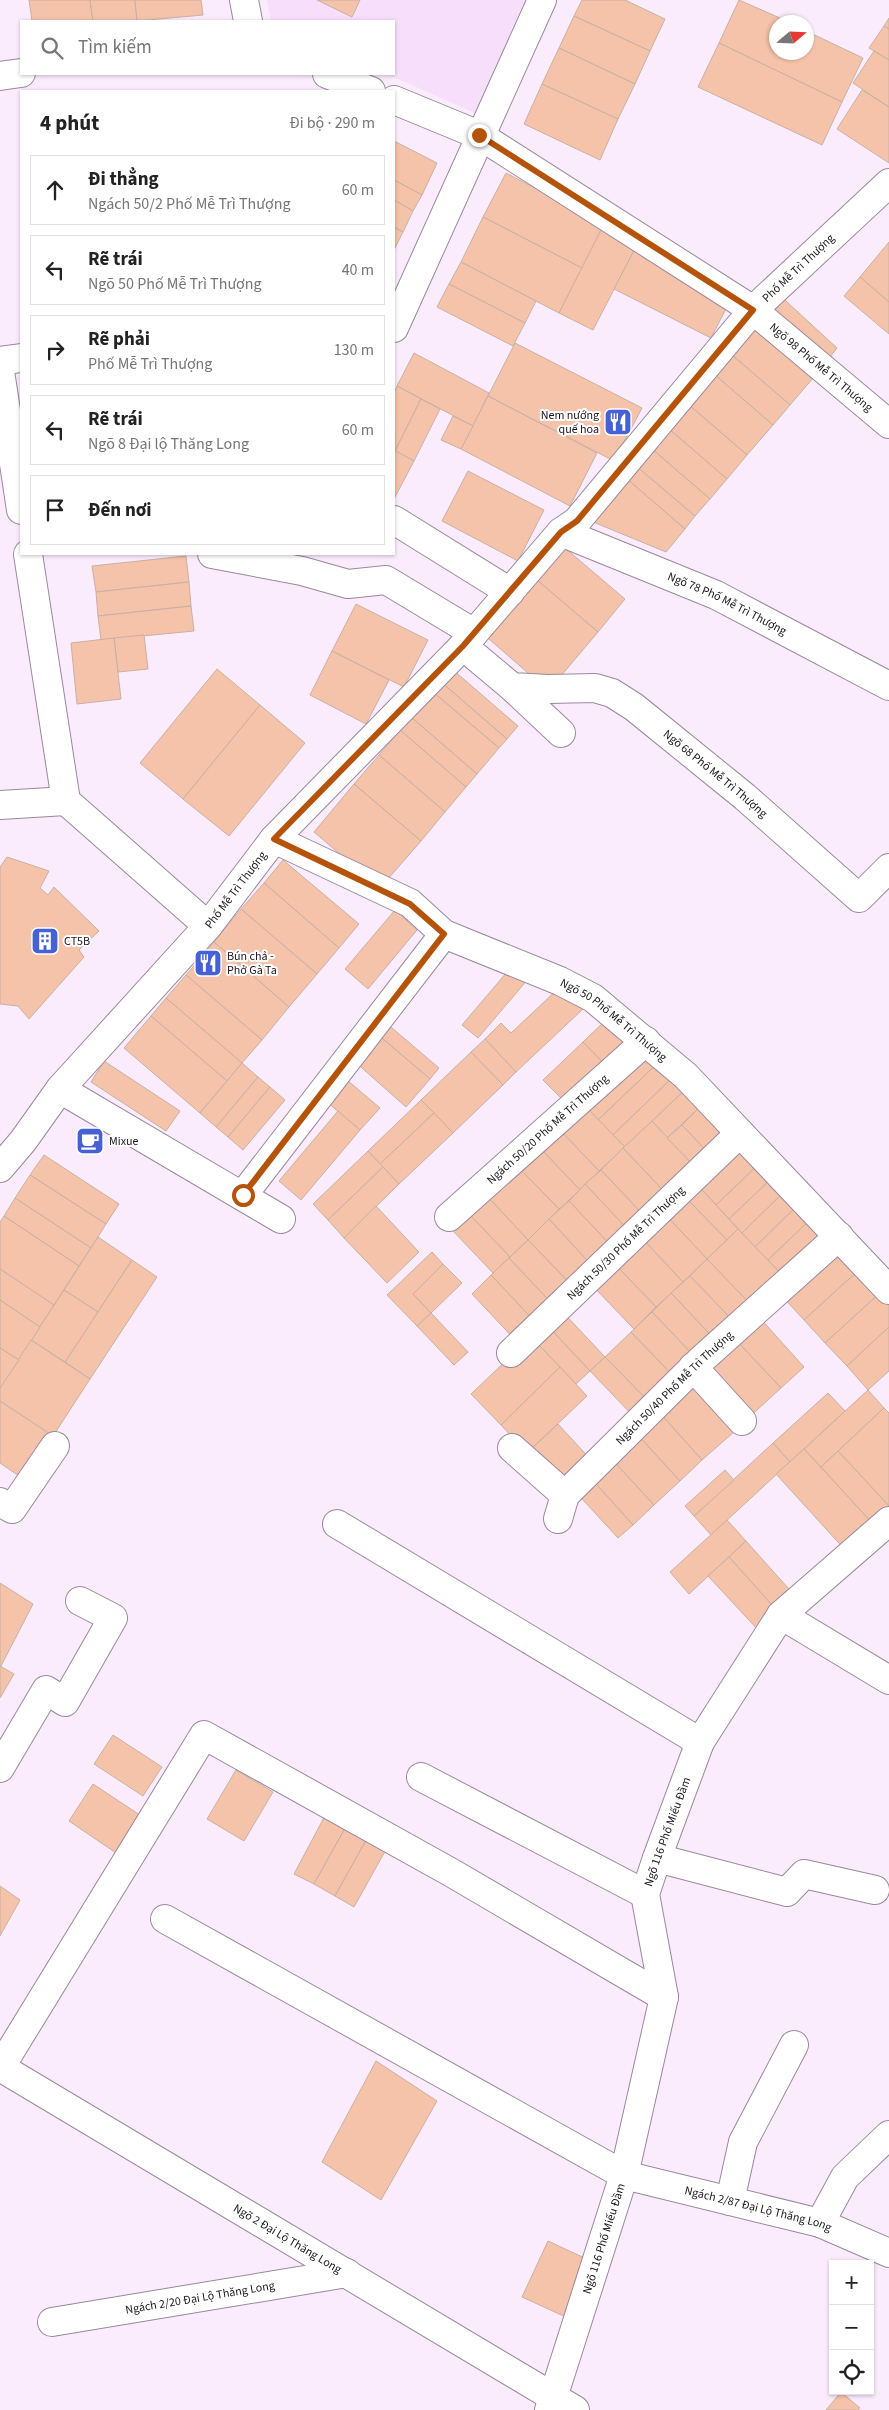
<!DOCTYPE html>
<html lang="vi">
<head>
<meta charset="utf-8">
<style>
  body { margin:0; font-family:"Source Sans 3",sans-serif; background:#f6f6f6; color:#222 }
  .controls { position:absolute; right:15px; bottom:15px; display:grid; overflow:hidden; border-radius:0px; box-shadow:0 1px 4px #0004 }
  .controls button { width:45px; height:45px; display:grid; place-items:center; padding:0; border:0; border-bottom:1px solid #e0e0e0; background:#fff; color:#222; font:25px sans-serif }
  .compass { position:absolute; left:769px; top:15px; width:45px; height:45px; border-radius:50%; background:#fff; box-shadow:0 1px 4px #0004; rotate:71deg }
  .stop { position:absolute; width:15px; height:15px; margin:-11px; border:4px solid #b45309; border-radius:50%; background:#fff }
  .stop.end { background:#b45309; border-color:#fff; box-shadow:0 1px 5px #0008 }
  .list { margin:0; padding:0; list-style:none }
  h2 { display:flex; justify-content:space-between; align-items:center; height:65px; margin:0; padding:0 20px; font-size:21px }
  h2 small { font-size:16px; font-weight:400; color:#767676 }
  .list li { display:grid; grid-template-columns:32px 1fr auto; gap:15px; align-items:center; box-sizing:border-box; height:70px; margin:0 10px 10px; padding:0 10px; border:1px solid #e0e0e0; border-radius:0px }
  .list b { display:block; font-size:19px; white-space:nowrap }
  .list p { margin:0; font-size:16px; white-space:nowrap; color:#767676 }
  .list em { font-size:16px; font-style:normal; color:#767676 }
  .icon { flex:none; width:28px; height:28px; fill:none; stroke:currentColor; stroke-width:2; stroke-linecap:round; stroke-linejoin:round }
  .map { position:relative; flex:none; width:889px; height:2410px; overflow:hidden }
  .search { position:absolute; background:#fff; box-shadow:0 1px 4px #0004; left:20px; top:20px; width:375px; height:55px; display:flex; align-items:center; gap:12px; box-sizing:border-box; padding:0 18px; border-radius:0px; color:#767676; font-size:19px }
  .panel { position:absolute; background:#fff; box-shadow:0 1px 4px #0004; left:20px; top:90px; width:375px; height:465px; border-radius:0px }
  .map>svg:first-child { display:block }
</style>
</head>
<body>
<div class="map">
<svg width="889" height="2410" viewBox="0 0 889 2410">
  <rect width="100%" height="100%" fill="#fbecfd"/>
  <!-- built -->
  <path fill="#f7dffb" d="M267,0H528L477,114L387,74H394V21H271Z"/>
  <!-- building -->
  <g fill="#f5c3aa" stroke="#c9b0a3">
    <path d="M29,0H90L93,21H32Z"/>
    <path d="M90,0H135L137,21H93Z"/>
    <path d="M135,0H201L203,15L137,21Z"/>
    <path d="M317,0H360L352,17Z"/>
    <path d="M582,0H625L665,19L650,51L574,16Z"/>
    <path d="M739,0L789,22H776V52H806V31L863,58L842,102L719,43Z"/>
    <path d="M574,16L650,51L635,84L559,48Z"/>
    <path d="M889,18V29L884,26Z"/>
    <path d="M884,26L889,29V60L869,48Z"/>
    <path d="M719,43L842,102L822,145L698,87Z"/>
    <path d="M559,48L635,84L618,119L542,84Z"/>
    <path d="M874,51L889,60V107L853,83Z"/>
    <path d="M542,84L618,119L600,160L524,124Z"/>
    <path d="M862,90L889,107V163L837,129Z"/>
    <path d="M394,141L437,163L422,195L394,180Z"/>
    <path d="M506,173L604,224L582,268L483,217Z"/>
    <path d="M394,180L422,195L413,211L394,200Z"/>
    <path d="M394,200L413,211L403,232L394,227Z"/>
    <path d="M483,217L582,268L559,313L461,262Z"/>
    <path d="M604,224L639,241L593,330L559,313Z"/>
    <path d="M394,227L403,232L394,250Z"/>
    <path d="M639,241L735,291L711,338L614,289Z"/>
    <path d="M889,242V302L860,277Z"/>
    <path d="M461,262L536,301L525,323L449,284Z"/>
    <path d="M860,277L889,302V334L844,296Z"/>
    <path d="M449,284L525,323L513,346L437,307Z"/>
    <path d="M774,290L837,348L819,371L753,314Z"/>
    <path d="M753,315L819,371L790,405L724,348Z"/>
    <path d="M515,343L642,408L614,461L488,396Z"/>
    <path d="M724,348L790,405L773,425L707,368Z"/>
    <path d="M414,353L489,393L473,426L397,386Z"/>
    <path d="M707,368L773,425L747,455L681,398Z"/>
    <path d="M397,386L421,399L395,451L394,393Z"/>
    <path d="M488,396L597,453L570,506L461,449Z"/>
    <path d="M681,398L747,455L727,479L661,422Z"/>
    <path d="M421,399L440,409L414,461L395,451Z"/>
    <path d="M453,416L473,426L461,449L441,440Z"/>
    <path d="M661,422L727,479L710,499L644,442Z"/>
    <path d="M644,442L710,499L695,516L629,460Z"/>
    <path d="M394,450L414,461L394,499Z"/>
    <path d="M629,460L695,516L685,529L619,472Z"/>
    <path d="M468,471L544,510L518,561L442,521Z"/>
    <path d="M619,472L685,529L666,552L581,517Z"/>
    <path d="M559,543L625,599L598,632L531,575Z"/>
    <path d="M186,556L189,582L96,592L92,566Z"/>
    <path d="M531,575L598,632L560,677L535,679L482,633Z"/>
    <path d="M189,582L191,606L98,616L96,592Z"/>
    <path d="M356,604L428,640L404,687L332,651Z"/>
    <path d="M191,606L194,631L101,640L98,616Z"/>
    <path d="M144,635L148,669L118,672L114,638Z"/>
    <path d="M114,638L121,699L77,704L71,643Z"/>
    <path d="M332,651L389,680L366,724L310,695Z"/>
    <path d="M217,669L260,705L183,799L140,763Z"/>
    <path d="M452,669L518,726L507,739L441,682Z"/>
    <path d="M441,682L507,739L499,748L433,692Z"/>
    <path d="M433,692L499,748L477,774L411,717Z"/>
    <path d="M260,705L305,743L229,836L183,799Z"/>
    <path d="M411,717L477,774L466,787L400,730Z"/>
    <path d="M400,730L466,787L445,812L379,755Z"/>
    <path d="M379,755L445,812L421,841L354,784Z"/>
    <path d="M354,784L421,841L380,888L314,832Z"/>
    <path d="M7,857L49,871L40,888L48,895L54,887L99,931L79,950L84,957L29,1019L18,1006L0,1004V867Z"/>
    <path d="M283,860L359,924L339,948L264,883Z"/>
    <path d="M264,883L339,948L317,974L241,909Z"/>
    <path d="M241,909L317,974L289,1007L214,942Z"/>
    <path d="M395,910L417,930L368,989L345,969Z"/>
    <path d="M214,942L289,1007L262,1040L186,975Z"/>
    <path d="M513,965L529,978L478,1038L462,1025Z"/>
    <path d="M186,975L262,1040L242,1063L166,998Z"/>
    <path d="M561,986L583,1009L516,1072L485,1039L501,1023L511,1033Z"/>
    <path d="M166,998L242,1063L227,1081L151,1016Z"/>
    <path d="M151,1016L227,1081L200,1113L124,1048Z"/>
    <path d="M609,1017L635,1044L609,1069L583,1042Z"/>
    <path d="M385,1022L439,1068L430,1079L376,1033Z"/>
    <path d="M376,1033L430,1079L406,1107L353,1060Z"/>
    <path d="M485,1039L516,1072L503,1085L471,1052Z"/>
    <path d="M583,1042L609,1069L570,1107L543,1080Z"/>
    <path d="M646,1047L660,1061L598,1120L584,1105Z"/>
    <path d="M471,1052L503,1085L453,1133L421,1100Z"/>
    <path d="M104,1061L180,1111L166,1131L91,1082Z"/>
    <path d="M660,1061L674,1076L613,1135L598,1120Z"/>
    <path d="M242,1063L258,1077L216,1127L200,1113Z"/>
    <path d="M340,1074L380,1108L360,1130L321,1097Z"/>
    <path d="M674,1076L686,1089L625,1147L613,1135Z"/>
    <path d="M258,1077L270,1087L228,1137L216,1127Z"/>
    <path d="M270,1087L285,1100L243,1150L228,1137Z"/>
    <path d="M686,1089L702,1105L667,1138L652,1121Z"/>
    <path d="M421,1100L434,1113L380,1164L368,1151Z"/>
    <path d="M584,1105L625,1147L599,1171L559,1129Z"/>
    <path d="M702,1105L733,1139L713,1158L682,1125Z"/>
    <path d="M338,1111L360,1130L301,1200L279,1181Z"/>
    <path d="M434,1113L453,1133L399,1184L380,1164Z"/>
    <path d="M652,1121L699,1171L671,1199L623,1148Z"/>
    <path d="M682,1125L713,1158L699,1171L667,1138Z"/>
    <path d="M559,1129L599,1171L580,1190L540,1148Z"/>
    <path d="M739,1138L761,1162L716,1205L694,1181Z"/>
    <path d="M540,1148L580,1190L559,1209L519,1168Z"/>
    <path d="M623,1148L671,1199L648,1220L601,1170Z"/>
    <path d="M368,1151L383,1167L328,1220L313,1204Z"/>
    <path d="M44,1155L119,1204L106,1224L30,1175Z"/>
    <path d="M761,1162L774,1176L729,1219L716,1205Z"/>
    <path d="M383,1167L399,1184L344,1238L328,1220Z"/>
    <path d="M519,1168L559,1209L528,1240L488,1197Z"/>
    <path d="M601,1170L648,1220L633,1235L585,1184Z"/>
    <path d="M30,1175L106,1224L91,1248L15,1198Z"/>
    <path d="M774,1176L787,1189L742,1233L729,1219Z"/>
    <path d="M694,1181L738,1229L727,1240L681,1193Z"/>
    <path d="M585,1184L633,1235L616,1251L569,1201Z"/>
    <path d="M787,1189L800,1203L755,1247L742,1233Z"/>
    <path d="M681,1193L727,1240L707,1259L662,1211Z"/>
    <path d="M488,1197L528,1240L510,1257L470,1215Z"/>
    <path d="M15,1198L91,1248L79,1266L4,1216Z"/>
    <path d="M569,1201L616,1251L596,1270L549,1219Z"/>
    <path d="M800,1203L813,1217L768,1260L755,1247Z"/>
    <path d="M376,1206L419,1252L387,1283L344,1238Z"/>
    <path d="M662,1211L707,1259L683,1282L638,1234Z"/>
    <path d="M470,1215L510,1257L493,1273L453,1231Z"/>
    <path d="M4,1216L79,1266L54,1305L0,1269V1222Z"/>
    <path d="M813,1217L830,1235L785,1278L768,1260Z"/>
    <path d="M549,1219L596,1270L576,1289L528,1240Z"/>
    <path d="M738,1229L785,1278L754,1308L707,1259Z"/>
    <path d="M638,1234L683,1282L656,1307L611,1260Z"/>
    <path d="M98,1237L132,1260L98,1312L64,1290Z"/>
    <path d="M528,1240L576,1290L556,1308L509,1258Z"/>
    <path d="M838,1245L860,1269L804,1320L782,1296Z"/>
    <path d="M432,1252L443,1264L413,1294L431,1313L417,1326L387,1295Z"/>
    <path d="M509,1258L556,1308L538,1325L491,1275Z"/>
    <path d="M707,1259L754,1308L737,1325L690,1276Z"/>
    <path d="M132,1260L157,1277L90,1379L65,1362Z"/>
    <path d="M611,1260L656,1307L634,1329L588,1281Z"/>
    <path d="M443,1264L462,1283L431,1313L413,1294Z"/>
    <path d="M0,1269L54,1305L40,1327L0,1300Z"/>
    <path d="M860,1269L881,1292L825,1343L804,1320Z"/>
    <path d="M491,1275L538,1325L519,1344L472,1294Z"/>
    <path d="M690,1276L737,1325L718,1343L671,1293Z"/>
    <path d="M64,1290L98,1312L65,1362L31,1340Z"/>
    <path d="M881,1292L889,1300V1327L847,1366L825,1343Z"/>
    <path d="M671,1293L718,1343L699,1361L652,1312Z"/>
    <path d="M0,1300L40,1327L19,1360L0,1348Z"/>
    <path d="M560,1309L605,1357L590,1371L545,1323Z"/>
    <path d="M652,1312L699,1361L678,1381L631,1332Z"/>
    <path d="M431,1313L468,1352L454,1365L417,1326Z"/>
    <path d="M759,1317L804,1367L781,1388L735,1339Z"/>
    <path d="M545,1323L590,1371L576,1384L531,1337Z"/>
    <path d="M889,1327V1371L868,1390L847,1366Z"/>
    <path d="M631,1332L678,1381L652,1405L605,1357Z"/>
    <path d="M531,1337L560,1367L501,1425L471,1394Z"/>
    <path d="M735,1339L781,1388L745,1421L700,1372Z"/>
    <path d="M31,1340L90,1379L53,1436L0,1401V1388Z"/>
    <path d="M0,1348L19,1360L0,1388Z"/>
    <path d="M605,1357L652,1405L637,1420L590,1371Z"/>
    <path d="M560,1367L587,1396L527,1453L501,1425Z"/>
    <path d="M697,1375L743,1424L702,1460L658,1411Z"/>
    <path d="M868,1390L884,1408L821,1467L804,1449Z"/>
    <path d="M828,1393L845,1411L790,1462L773,1443Z"/>
    <path d="M0,1401L53,1436L25,1480L0,1463Z"/>
    <path d="M884,1408L889,1413V1506L838,1451Z"/>
    <path d="M658,1411L702,1460L680,1481L635,1432Z"/>
    <path d="M558,1424L593,1462L564,1491L527,1453Z"/>
    <path d="M635,1432L680,1481L654,1505L609,1456Z"/>
    <path d="M773,1443L790,1462L711,1535L694,1516Z"/>
    <path d="M804,1449L875,1526L847,1552L776,1474Z"/>
    <path d="M838,1451L889,1506V1513L875,1526L821,1467Z"/>
    <path d="M609,1456L654,1505L633,1525L588,1475Z"/>
    <path d="M725,1470L734,1480L694,1516L685,1506Z"/>
    <path d="M588,1475L633,1525L618,1538L573,1489Z"/>
    <path d="M727,1520L746,1541L689,1594L670,1572Z"/>
    <path d="M746,1541L797,1598L780,1614L729,1557Z"/>
    <path d="M729,1557L780,1614L760,1632L708,1576Z"/>
    <path d="M0,1583L33,1604L1,1666H0Z"/>
    <path d="M0,1666L14,1674L0,1698Z"/>
    <path d="M113,1735L162,1767L143,1796L94,1764Z"/>
    <path d="M236,1770L273,1792L244,1841L207,1819Z"/>
    <path d="M93,1784L149,1821L125,1859L69,1821Z"/>
    <path d="M328,1810L348,1823L314,1884L294,1874Z"/>
    <path d="M348,1823L369,1835L335,1896L314,1884Z"/>
    <path d="M369,1835L388,1846L354,1907L335,1896Z"/>
    <path d="M0,1886L20,1900L0,1936Z"/>
    <path d="M376,2061L437,2101L381,2200L322,2162Z"/>
    <path d="M548,2241L593,2262L568,2318L522,2297Z"/>
    <path d="M841,2392L860,2408L858,2410H826Z"/>
  </g>
  <g fill="none" stroke-linecap="round" stroke-linejoin="round">
    <defs>
      <g id="minor">
        <path d="M244,0L248,21"/>
        <path d="M327,74L371,91"/>
        <path d="M0,76L21,73"/>
        <path id="s1" d="M394,100L479,135L753,310L889,424"/>
        <path d="M394,328L542,0"/>
        <path d="M0,361L21,358"/>
        <path d="M0,371L21,510"/>
        <path d="M394,520L510,592"/>
        <path id="s2" d="M561,532L716,595L889,686"/>
        <path d="M28,554L66,801L208,926"/>
        <path d="M212,554L302,571L348,584L386,580L474,633"/>
        <path id="s3" d="M463,646L512,687L548,689L595,688L612,693L634,707L745,797L859,898L889,868"/>
        <path d="M512,687L561,733"/>
        <path d="M0,805L66,801"/>
        <path id="s4" d="M274,839L410,903L444,934L560,981L593,998L686,1076L889,1290"/>
        <path d="M60,1089L281,1219"/>
        <path id="s5" d="M0,1168L23,1141L60,1089L208,926L274,839L463,646L561,532L577,521L753,310L889,183"/>
        <path d="M243,1195L444,934"/>
        <path id="s6" d="M449,1217L646,1041"/>
        <path id="s7" d="M511,1353L740,1133"/>
        <path d="M693,1367L742,1421"/>
        <path id="s8" d="M512,1448L565,1495L701,1360L839,1236"/>
        <path d="M0,1502L12,1509L55,1446"/>
        <path d="M558,1519L565,1495"/>
        <path d="M337,1524L700,1742"/>
        <path d="M781,1615L889,1680"/>
        <path d="M0,1768L46,1690L65,1702L113,1618L80,1601"/>
        <path d="M421,1777L645,1894"/>
        <path d="M657,1858L787,1892L804,1874L875,1890"/>
        <path id="s9" d="M165,1919L624,2175L820,2223L889,2253"/>
        <path id="s10" d="M0,2067L575,2410"/>
        <path d="M0,2068L204,1735L452,1873L664,1997"/>
        <path d="M730,2201L743,2142L794,2045"/>
        <path d="M820,2223L845,2177L889,2135"/>
        <path id="s11" d="M52,2322L347,2273"/>
        <path id="s12" d="M549,2410L624,2175L664,1997L645,1894L657,1858L700,1742L781,1615L889,1521"/>
      </g>
    </defs>
    <!-- minor casing -->
    <use href="#minor" stroke="#99889c" stroke-width="30"/>
    <!-- minor -->
    <use href="#minor" stroke="#fff" stroke-width="28"/>
  </g>
  <g fill="none" stroke-linecap="round" stroke-linejoin="round">
    <!-- route -->
    <path stroke="#b45309" stroke-width="6" d="M243,1195L444,934L410,904L274,839L463,646L561,532L577,521L753,310L479,135"/>
  </g>
  <!-- icons -->
  <defs>
    <symbol id="restaurant-square" viewBox="-11 -11 22 22"><rect x="-9" y="-9" width="18" height="18" rx="4" fill="#4561d5" stroke="#fff"/><path d="M-5-6h1v4h1v-4h1v4h1v-4h1v5L-1.5 .5V6h-2V.5L-5-1ZM5-6V6H3V1.5H1.5Q1.5-4 5-6Z" fill="#fff"/></symbol>
    <symbol id="building-square" viewBox="-11 -11 22 22"><rect x="-9" y="-9" width="18" height="18" rx="4" fill="#4561d5" stroke="#fff"/><path d="M-4-6H4V6H1V3H-1V6H-4ZM-2.5-4.3h1.7v1.8h-1.7ZM.8-4.3h1.7v1.8H.8ZM-2.5-1h1.7V.8h-1.7ZM.8-1h1.7V.8H.8Z" fill="#fff"/></symbol>
    <symbol id="cafe-square" viewBox="-11 -11 22 22"><rect x="-9" y="-9" width="18" height="18" rx="4" fill="#4561d5" stroke="#fff"/><path d="M-5.5-4.5H6V0H3Q3 3.5 0 3.5H-2.5Q-5.5 3.5-5.5 0ZM3-3.2v2h1.7v-2ZM-6 4.5H4V6H-6Z" fill="#fff"/></symbol>
  </defs>
  <g fill-rule="evenodd">
    <use href="#restaurant-square" x="602" y="406" width="32" height="32"/>
    <use href="#building-square" x="29" y="925" width="32" height="32"/>
    <use href="#restaurant-square" x="192" y="947" width="32" height="32"/>
    <use href="#cafe-square" x="74" y="1125" width="32" height="32"/>
  </g>
  <g text-anchor="middle" dominant-baseline="central" stroke-width="4" stroke-linejoin="round" paint-order="stroke">
    <!-- street labels -->
    <g font-size="12" fill="#1b141c" stroke="#fff">
      <text stroke="none"><textPath href="#s5" startOffset="1205">Phố Mễ Trì Thượng</textPath></text>
      <text stroke="none"><textPath href="#s1" startOffset="506">Ngõ 98 Phố Mễ Trì Thượng</textPath></text>
      <text stroke="none"><textPath href="#s2" startOffset="181">Ngõ 78 Phố Mễ Trì Thượng</textPath></text>
      <text stroke="none"><textPath href="#s3" startOffset="296">Ngõ 68 Phố Mễ Trì Thượng</textPath></text>
      <text stroke="none"><textPath href="#s5" startOffset="365">Phố Mễ Trì Thượng</textPath></text>
      <text stroke="none"><textPath href="#s4" startOffset="388">Ngõ 50 Phố Mễ Trì Thượng</textPath></text>
      <text stroke="none"><textPath href="#s6" startOffset="132">Ngách 50/20 Phố Mễ Trì Thượng</textPath></text>
      <text stroke="none"><textPath href="#s7" startOffset="159">Ngách 50/30 Phố Mễ Trì Thượng</textPath></text>
      <text stroke="none"><textPath href="#s8" startOffset="224">Ngách 50/40 Phố Mễ Trì Thượng</textPath></text>
      <text stroke="none"><textPath href="#s12" startOffset="600">Ngõ 116 Phố Miếu Đầm</textPath></text>
      <text stroke="none"><textPath href="#s9" startOffset="664">Ngách 2/87 Đại Lộ Thăng Long</textPath></text>
      <text stroke="none"><textPath href="#s10" startOffset="335">Ngõ 2 Đại Lộ Thăng Long</textPath></text>
      <text stroke="none"><textPath href="#s12" startOffset="180">Ngõ 116 Phố Miếu Đầm</textPath></text>
      <text stroke="none"><textPath href="#s11" startOffset="150">Ngách 2/20 Đại Lộ Thăng Long</textPath></text>
    </g>
    <!-- poi labels -->
    <g font-size="12" fill="#1b141c" stroke="#fff" text-anchor="start">
      <text x="599" y="415" text-anchor="end">Nem nướng<tspan x="599" dy="14">quế hoa</tspan></text>
      <text x="64" y="941">CT5B</text>
      <text x="227" y="956">Bún chả -<tspan x="227" dy="14">Phở Gà Ta</tspan></text>
      <text x="109" y="1141">Mixue</text>
    </g>
  </g>
</svg>
<div class="controls">
<button>+</button>
<button>−</button>
<button><svg class="icon" aria-label="locate" viewBox="0 0 24 24"><circle cx="12" cy="12" r="6"/><path d="M12 2v4M12 18v4M2 12h4M18 12h4"/></svg></button>
</div>
<svg class="compass" viewBox="-18 -18 36 36"><path d="M0-13l5 13h-10z" fill="#e53935"/><path d="M0 13l5-13h-10z" fill="#767676"/></svg>
<div class="stop" style="left:243px;top:1195px"></div>
<div class="stop end" style="left:479px;top:135px"></div>
<div class="search"><svg class="icon" aria-label="search" viewBox="0 0 24 24"><circle cx="10" cy="10" r="6"/><path d="M15 15l6 6"/></svg>Tìm kiếm</div>
<section class="panel">
<h2>4 phút<small>Đi bộ · 290 m</small></h2>
<ul class="list">
<li><svg class="icon" aria-label="ahead" viewBox="0 0 24 24"><path d="M12 20V5M6 11l6-6 6 6"/></svg><div><b>Đi thẳng</b><p>Ngách 50/2 Phố Mễ Trì Thượng</p></div><em>60 m</em></li>
<li><svg class="icon" aria-label="left" viewBox="0 0 24 24"><path d="M17 20v-9H6M10 6l-5 5 5 5"/></svg><div><b>Rẽ trái</b><p>Ngõ 50 Phố Mễ Trì Thượng</p></div><em>40 m</em></li>
<li><svg class="icon" aria-label="right" viewBox="0 0 24 24"><path d="M7 20v-9h11M14 6l5 5-5 5"/></svg><div><b>Rẽ phải</b><p>Phố Mễ Trì Thượng</p></div><em>130 m</em></li>
<li><svg class="icon" aria-label="left" viewBox="0 0 24 24"><path d="M17 20v-9H6M10 6l-5 5 5 5"/></svg><div><b>Rẽ trái</b><p>Ngõ 8 Đại lộ Thăng Long</p></div><em>60 m</em></li>
<li><svg class="icon" aria-label="arrive" viewBox="0 0 24 24"><path d="M6 21V4h12l-3 4 3 4H6"/></svg><div><b>Đến nơi</b></div></li>
</ul>
</section>
</div>
</body>
</html>
